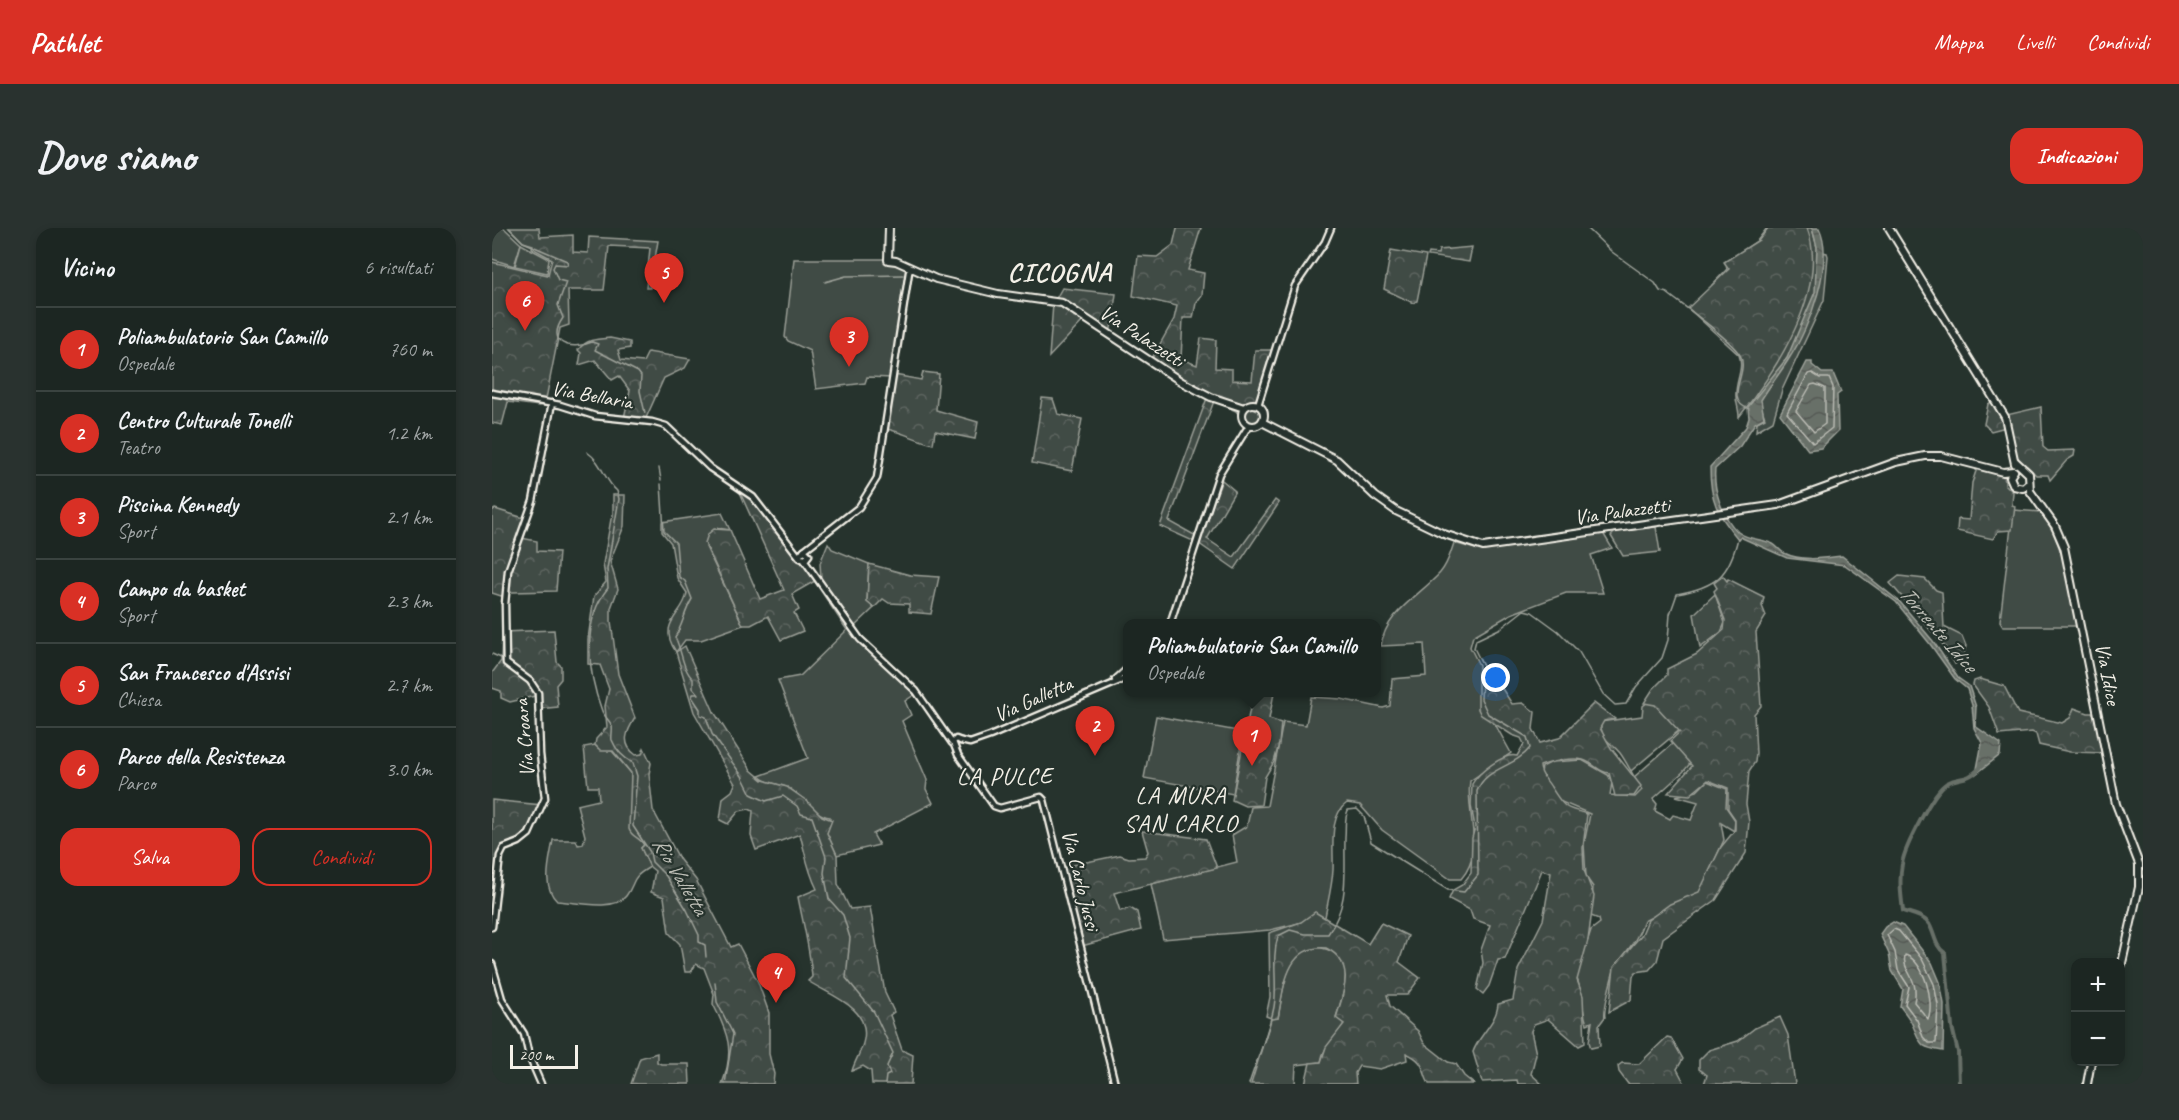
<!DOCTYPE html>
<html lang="it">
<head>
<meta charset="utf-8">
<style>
  body { margin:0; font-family:Caveat,sans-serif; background:#29322f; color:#f1f3f6 }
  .controls { position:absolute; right:18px; bottom:18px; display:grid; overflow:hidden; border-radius:12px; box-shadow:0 3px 9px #0003 }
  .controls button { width:54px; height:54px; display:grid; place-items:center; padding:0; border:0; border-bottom:2px solid #3a4340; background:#1c2622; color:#f1f3f6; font:30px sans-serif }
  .scale { position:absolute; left:18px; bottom:15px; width:68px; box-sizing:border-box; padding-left:6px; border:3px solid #f4f1e8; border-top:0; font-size:16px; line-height:21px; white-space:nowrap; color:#f4f1e8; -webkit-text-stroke:4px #26332d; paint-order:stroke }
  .you { position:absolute; left:1004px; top:450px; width:21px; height:21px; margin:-15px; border:4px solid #fff; border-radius:50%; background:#1a73e8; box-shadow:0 0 0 9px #1a73e833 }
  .badge { display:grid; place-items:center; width:39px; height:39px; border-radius:50%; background:#d93025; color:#fff; font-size:20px; font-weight:700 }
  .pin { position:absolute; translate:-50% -50px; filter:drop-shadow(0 2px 3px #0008) }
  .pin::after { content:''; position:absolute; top:32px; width:21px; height:18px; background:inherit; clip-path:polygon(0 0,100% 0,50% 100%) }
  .popup { position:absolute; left:631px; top:391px; width:258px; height:78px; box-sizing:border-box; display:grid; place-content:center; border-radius:12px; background:#1c2622; filter:drop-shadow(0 2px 4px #0005); font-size:20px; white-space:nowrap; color:#a0a5a5 }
  .popup b { font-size:22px; color:#f1f3f6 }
  .popup::after { content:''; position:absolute; left:50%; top:100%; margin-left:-12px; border:12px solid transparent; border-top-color:#1c2622 }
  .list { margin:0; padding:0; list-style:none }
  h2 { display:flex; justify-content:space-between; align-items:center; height:78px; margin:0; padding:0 24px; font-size:26px }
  h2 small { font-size:20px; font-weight:400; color:#a0a5a5 }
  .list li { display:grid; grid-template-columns:39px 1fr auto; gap:18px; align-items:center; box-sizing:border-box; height:84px; padding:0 24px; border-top:2px solid #3a4340 }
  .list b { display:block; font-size:22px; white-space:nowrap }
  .list p { margin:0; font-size:20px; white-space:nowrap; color:#a0a5a5 }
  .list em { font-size:20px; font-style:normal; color:#a0a5a5 }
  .actions { display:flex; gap:12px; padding:18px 24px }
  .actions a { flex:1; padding:14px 0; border:2px solid #d93025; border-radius:18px; text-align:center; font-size:21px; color:#d93025 }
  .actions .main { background:#d93025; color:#fff }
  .map { position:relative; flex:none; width:1651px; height:856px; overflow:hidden; border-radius:18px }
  header { display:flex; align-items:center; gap:36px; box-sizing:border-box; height:84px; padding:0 30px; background:#d93025; color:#fff }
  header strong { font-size:28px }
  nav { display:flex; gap:33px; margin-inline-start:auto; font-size:21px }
  .intro { display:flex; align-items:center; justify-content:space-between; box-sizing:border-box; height:144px; padding:0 36px }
  h1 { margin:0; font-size:42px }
  .button { padding:15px 27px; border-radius:18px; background:#d93025; color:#fff; font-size:21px; font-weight:700 }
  main { display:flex; gap:36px; padding:0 36px }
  aside { flex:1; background:#1c2622; border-radius:18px; box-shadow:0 3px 9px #0003 }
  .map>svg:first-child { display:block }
</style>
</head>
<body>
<header>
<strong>Pathlet</strong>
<nav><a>Mappa</a><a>Livelli</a><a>Condividi</a></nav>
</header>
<div class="intro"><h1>Dove siamo</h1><a class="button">Indicazioni</a></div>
<main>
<aside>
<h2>Vicino<small>6 risultati</small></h2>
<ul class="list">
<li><span class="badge">1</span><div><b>Poliambulatorio San Camillo</b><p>Ospedale</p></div><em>760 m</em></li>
<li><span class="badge">2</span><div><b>Centro Culturale Tonelli</b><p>Teatro</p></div><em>1.2 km</em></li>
<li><span class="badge">3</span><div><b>Piscina Kennedy</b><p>Sport</p></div><em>2.1 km</em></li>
<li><span class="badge">4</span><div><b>Campo da basket</b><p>Sport</p></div><em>2.3 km</em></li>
<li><span class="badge">5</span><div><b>San Francesco d'Assisi</b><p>Chiesa</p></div><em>2.7 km</em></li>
<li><span class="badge">6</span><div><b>Parco della Resistenza</b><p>Parco</p></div><em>3.0 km</em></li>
</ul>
<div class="actions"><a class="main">Salva</a><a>Condividi</a></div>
</aside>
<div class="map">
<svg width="1651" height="856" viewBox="0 0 1651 856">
  <defs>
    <pattern id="forest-crowns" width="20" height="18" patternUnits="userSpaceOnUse" patternTransform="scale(1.5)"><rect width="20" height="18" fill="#414b45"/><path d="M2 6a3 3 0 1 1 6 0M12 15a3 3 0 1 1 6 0" fill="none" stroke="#5d6560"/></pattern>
    <pattern id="water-waves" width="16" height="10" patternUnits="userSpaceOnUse" patternTransform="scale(1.5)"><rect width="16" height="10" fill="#676f68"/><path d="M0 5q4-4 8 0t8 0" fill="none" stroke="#565a55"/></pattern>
  </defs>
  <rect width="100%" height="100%" fill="#26332d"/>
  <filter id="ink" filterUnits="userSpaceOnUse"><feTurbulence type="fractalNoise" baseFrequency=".0167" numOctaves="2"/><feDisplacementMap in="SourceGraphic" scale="12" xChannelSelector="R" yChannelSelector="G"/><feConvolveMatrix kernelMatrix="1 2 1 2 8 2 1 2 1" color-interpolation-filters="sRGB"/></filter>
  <g filter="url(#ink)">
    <!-- green -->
    <g fill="#414b45" stroke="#9a9e96" stroke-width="1.5">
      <path d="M0,0H12L29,16L22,38L0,31Z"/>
      <path d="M1275,0H1320L1326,23L1335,25L1336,28L1332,72L1290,162L1281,193L1264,203L1265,194L1273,190L1231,67L1220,57L1235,41L1233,34L1265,13Z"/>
      <path d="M302,31H396L415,40L400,150L375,149L373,155L324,161L318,123L296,113L293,109Z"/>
      <path d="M1521,282L1550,284C1573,319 1577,358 1586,398H1511L1508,393Z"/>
      <path d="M230,285L238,302L226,300L214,319L251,397L209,412H193L184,424C164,394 192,387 195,365L185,350L179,315L170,304V294Z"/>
      <path d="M1164,299L1168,324L1131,328L1119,308L1123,304Z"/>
      <path d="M1111,305L1120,320L1099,327L1111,365H1074L1019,386L981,408L978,419L987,437V482L1003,496L1019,525L978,553C973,584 994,623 969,651H958L890,602L868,577L855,575C836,588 842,621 841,642C840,658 836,673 833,689L778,702L671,711L659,656L745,634L740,607L755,598L759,579L775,578L791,494L814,497L819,469L849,471L891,480L898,478L900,451L934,448L932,416L889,418C893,385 927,368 948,345C956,336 958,326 962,315L987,322L1001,321Z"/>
      <path d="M336,315L340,321L377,336L375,374L382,380L362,399L381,421L420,457L422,467L413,473L419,487L410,493L435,552L434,561L441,575L381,606L387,617L345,627L335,605L338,589C322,587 312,570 298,561C288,555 275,557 267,548L316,530L286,452L308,448L355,402L323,354L329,350L328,335Z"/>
      <path d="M1223,366L1233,395L1229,404L1208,420L1202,386Z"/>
      <path d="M1156,474L1215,479L1139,543L1142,549L1217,484L1207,525L1191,544L1161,571L1165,576L1163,583L1178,591L1181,587L1199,592L1206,574L1184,568L1205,563L1215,553L1235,561L1234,579L1243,592L1242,603L1229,595L1232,612L1208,664L1152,693C1145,713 1136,721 1124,738C1121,743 1111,783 1113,789L1107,797L1108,818L1099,820L1097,814L1100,794L1095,796C1089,780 1091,764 1084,748L1099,702L1108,695L1107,691L1099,688L1101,659L1094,649L1092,616L1098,586L1067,573L1049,545L1050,539L1060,534L1090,532L1116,547L1120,554L1118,567L1143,569L1150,562C1142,550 1136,536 1128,525C1116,511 1111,515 1108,494L1150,488L1151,478Z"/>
      <path d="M664,488L751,504L741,566L652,550Z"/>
      <path d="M103,517L106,520L120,523L139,545V597L152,617L149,620L158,639C137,651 145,653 134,668C122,684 83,674 65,673C49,658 58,632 61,612H84L86,617L91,616L93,608L85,577L107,572L106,559H96L92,519Z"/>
      <path d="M822,719C867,722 853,761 844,789L852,795C846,810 831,817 829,834L804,837L803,856H759L779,790H786C791,764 792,726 822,719Z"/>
    </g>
    <!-- forest -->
    <g fill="url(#forest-crowns)" stroke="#9a9e96" stroke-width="1.5">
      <path d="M17,0H47L48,9L81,7V24L96,25L97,9L166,13L158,60H154L158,20L117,18L112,62H76L77,97L68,100L54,171L47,178L16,174L10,197L0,195V34L56,47L60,31L40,20L41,17L31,14Z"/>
      <path d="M685,0H709L696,42L712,45L710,67L704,75L701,90H691L689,131L705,137L709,110L724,112L723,140L740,141V152L760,153L763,122H785L769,171L776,187L771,197L758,201L744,183L722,173L677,293L704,308L703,314L668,298L715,170L658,134L682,91L685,78L641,68L646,28L665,29L681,17Z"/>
      <path d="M1276,0H1315C1338,61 1283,144 1247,189C1247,180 1243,173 1244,165C1244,152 1252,140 1247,127L1196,80L1237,41L1232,34L1267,12Z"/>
      <path d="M29,16L57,31L55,45L23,38Z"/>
      <path d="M980,19L977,34L936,28L937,25L946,26L947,22Z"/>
      <path d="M899,22L934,28L925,73L921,75L892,61Z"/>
      <path d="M570,60L624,66L618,107L591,93L557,129L561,76Z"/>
      <path d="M118,110L138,114V120L126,122L129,132L151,134L156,124L198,131L193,140L172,150L154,190H132L138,163L127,148L120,152L103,132L87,137L89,125L86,122C95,111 104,111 118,110Z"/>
      <path d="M431,144L447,146L444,182L486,194L483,211L443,203L441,216C424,212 411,204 394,201L402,147L429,152Z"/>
      <path d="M550,170L561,171L566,186L590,191L580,243L540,235Z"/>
      <path d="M1505,171L1515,187L1549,179L1551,219L1556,223L1583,222L1582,228L1575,232L1558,252L1556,247H1544L1535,238H1521L1514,199L1499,203L1492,196L1496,176Z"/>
      <path d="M1485,240L1513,248V256L1521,264L1520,277L1523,278L1520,302L1506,303L1501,311L1465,303L1466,291L1477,292L1480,255Z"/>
      <path d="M730,252L743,263L715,311L742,329L783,272L787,275L743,341L706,315Z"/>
      <path d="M246,260C277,284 301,321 323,353L300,366L307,382L302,385L311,403L289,412L276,388L259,397H251L213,315L216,306L222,301L238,302L268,371L292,362Z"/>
      <path d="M121,267H133L132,298L118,333L126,361L119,380V393L126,446L143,490C135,503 128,516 144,527L150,526L152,520L159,535L157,546L161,582L188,632L204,652L239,719L246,716L266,754L277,785V826L282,846L281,856H230C243,823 236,805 221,776L222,766L212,740L204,736L199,744H193L188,716L177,705L172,669L159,664L163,643L158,639L149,620L152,617C148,609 139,609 137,601L139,545L121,523H109L103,517L104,511L115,499L113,478L117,461L108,437L96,436V411L102,368L114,354L111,336L119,291L121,289Z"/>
      <path d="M3,281L35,291L29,310L45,313V323L67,324L64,363L20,364L9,368L0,365V283Z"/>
      <path d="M377,336L418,347L447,349L439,386L417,384V376L397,375L391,371L382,380L375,374Z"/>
      <path d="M1231,348L1235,353L1236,351L1272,369L1270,378L1274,388L1264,404L1269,478L1262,486L1264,525L1263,534L1257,543L1254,576L1257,594L1254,625L1224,672L1171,710L1165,733L1157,742L1144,744L1141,748L1139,772L1117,784L1122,739L1150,706L1156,692L1178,676L1207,664L1229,619L1243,602V591L1236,581V560L1216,552L1198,567L1176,565L1200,538L1178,513L1188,504L1163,477L1152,475L1161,461L1175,447V441L1205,426L1232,402L1233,392L1222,363L1225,360L1222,355Z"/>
      <path d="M1407,348L1433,351L1444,362L1450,364L1452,399L1470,408L1474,418L1471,429L1463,436L1453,419L1398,355Z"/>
      <path d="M62,402L65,434L69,438V451L64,457L66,479L46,481L43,468L18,474L9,470V463L0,460V445L9,433L10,404Z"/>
      <path d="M193,418L222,484L259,542L271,552L295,559L315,573L330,588L340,592L335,605L345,627L346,656L358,681L378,679L393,765L402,784L398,787L410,822L421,827L419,856H380L379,843L371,838L360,843C363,832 370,823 372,811C378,779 337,767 316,753L320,749C318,721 311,695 306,669L325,661C316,644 313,625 308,606L264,622L259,608L261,583L257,581L247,583L236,596L228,592L231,570L240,563L243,556L202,484L184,424Z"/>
      <path d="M989,440L998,442L1020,476L1031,475L1043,484L1041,501L1048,515L1067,510L1102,475L1123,491L1112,493L1108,500L1119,520L1149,558L1142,568H1123L1117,545C1106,544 1102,535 1091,532C1080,529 1058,534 1048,538C1048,547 1055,552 1059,559C1073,580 1070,579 1095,586L1091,620L1092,642L1102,668L1096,712L1085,752L1091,768L1093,815L1087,818L1056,791L1042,796L1039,803L1044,826L1039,846L1050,856H1026L1025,852L990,854L981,824C987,807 1005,794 1006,776L1021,772L1026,742L1051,692L1059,645L1050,642L1013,731L1006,732L997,758L991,766L985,761L991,735L989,722L998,697L981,691L978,682L957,671L961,662L970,657L979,645L980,610L983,599L979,578L980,556C986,545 1012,524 1025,528L1032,516L1029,510L1020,507L989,487L986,481V444Z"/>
      <path d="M1488,451L1512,458L1526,485L1570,495L1578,490L1582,480L1596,485H1606L1614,525L1578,524L1547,517L1544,506L1540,504L1507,507L1497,479L1481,457L1482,453Z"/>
      <path d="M761,465H782L777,491L789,495L787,516L782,534L773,549L769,577L753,578L740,572Z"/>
      <path d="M0,572L50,577L36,606L13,620L3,648L0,650Z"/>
      <path d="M650,603L714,611L725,640L622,665L628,683L638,680L645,684L649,702L586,719L566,640L628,627L637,630L653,629L656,624Z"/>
      <path d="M823,684L876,716L889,695L916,708L907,734L928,750L915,767H895L898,778L926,803L932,815L956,834L964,836L972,848L982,856H937C929,841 934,834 914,825L915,832L888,841L867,838L863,845L864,856H813L818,835L829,834L834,819L852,796L844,790C852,764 864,735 834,720C794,717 792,759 786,790L781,791L774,788L778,769L777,705L809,694Z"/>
      <path d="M1288,789L1296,807L1303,856H1212L1215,847L1207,841V832L1217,822L1246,813L1263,800Z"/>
      <path d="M1175,809L1179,810L1191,831L1185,841L1193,856H1136L1127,844L1126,838L1130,835L1147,836Z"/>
      <path d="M165,825V834L169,836H197L198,856H139L148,830Z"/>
    </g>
    <!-- water -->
    <g fill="url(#water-waves)" stroke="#9fa39b" stroke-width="1.5">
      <path d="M1320,0H1327C1343,32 1317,101 1298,129C1289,144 1278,157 1269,172L1272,190L1263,195L1248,218L1223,241C1221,261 1230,289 1246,304C1256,312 1271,311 1281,316C1285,318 1288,323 1292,325C1310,334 1333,330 1350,328L1408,374L1441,413L1466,450L1477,458L1484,479L1483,498L1509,516L1508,527L1484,546L1490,515L1482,500L1480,477L1475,461L1463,451L1438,416L1404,374L1353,337L1295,330L1248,309L1246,311C1225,286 1218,272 1218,239L1254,199L1257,190L1256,179L1295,130L1323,64L1325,19Z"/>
      <path d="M1315,134H1320V137L1330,145H1341L1349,164L1345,167L1346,203L1329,220L1316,222L1288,186Z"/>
      <path d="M1401,694L1411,698L1440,735L1448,754L1452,776L1451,823C1427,819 1430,818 1421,798C1418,790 1412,784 1408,778L1411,761L1400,743L1397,726L1388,706L1393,699Z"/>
    </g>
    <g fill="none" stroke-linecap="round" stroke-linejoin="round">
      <!-- shore -->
      <g stroke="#bcbdb5" stroke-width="1.5">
        <path d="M1320,145L1328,150H1337L1341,159L1340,200L1321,215L1295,185L1316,146Z"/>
        <path d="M1323,156L1333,160V196L1322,204L1304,183L1319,157Z"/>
        <path d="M1402,701L1407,703L1430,731L1442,756L1446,777L1444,815H1437L1431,809L1425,792L1413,776L1417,759L1406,742L1403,724L1395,707Z"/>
        <path d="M1413,727C1432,732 1443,774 1436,791L1422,774C1428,749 1409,743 1413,727Z"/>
      </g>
      <!-- stream -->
      <g stroke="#9fa39b" stroke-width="1.5">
        <path d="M17,0L31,14L75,33L76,37L63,36L61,40L66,52L74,54L66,77L71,90C53,116 79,123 100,114L106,116L103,122L146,144L149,148L148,163L153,185"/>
        <path d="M1095,0L1120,24L1163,55L1168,63L1175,65C1190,77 1243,114 1249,129C1256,147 1231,172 1257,181"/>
        <path d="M333,54L354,48L411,47"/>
        <path d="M95,224C110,234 112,252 125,263L127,271L115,341L116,360C89,392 96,446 110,483C112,488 118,493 120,498C121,502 119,508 120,512C124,522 132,530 141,535L145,548L141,598L158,624L160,634L174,648L195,682L207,707V714L213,717L214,729"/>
        <path d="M167,240L169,252"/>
        <path d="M169,256L172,303L184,315L187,349L193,353L200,371C192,384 191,397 183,409C190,422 190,441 201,451V460L206,466H201L200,469L208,481V487L214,489L220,506L250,548L259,566L274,573L291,568L305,578L309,586L320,589L334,629L332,645L337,671L351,687L358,710L354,750L382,784L401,825L395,838L398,846L394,848L393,856"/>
        <path d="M0,426L9,430"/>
        <path d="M223,754L225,774L241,806L233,856"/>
        <path d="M757,856C765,830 777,805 782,779C786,756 779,731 786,708L798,702L813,706H836C858,675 852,645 853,610C854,599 852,592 856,582L865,581L872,588L879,614L956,662L972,664L986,647L985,563C994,539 1022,540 1038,520L1035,509L996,486L989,471L991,438L982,420L984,412L1009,400L1032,382L1040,384L1066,403L1087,424L1111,466L1123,477L1134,476L1144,459L1170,430L1176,412L1178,386L1185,366C1224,359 1237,348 1246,310"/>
      </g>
      <!-- river -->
      <path stroke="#676f68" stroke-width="4" d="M1467,856L1466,824L1460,799L1453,725C1443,719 1443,706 1437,696C1431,688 1420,686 1411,683C1409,667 1407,652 1410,636C1412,621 1441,563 1455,555C1469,548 1474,554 1488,540"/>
      <defs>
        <g id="minor">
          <path d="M0,165L68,177L103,188L160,194L174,198L218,240L261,269L308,330L314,331L317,327L312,322L308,327"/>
          <path d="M766,177L803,58L833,14L839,0"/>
          <path d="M312,322L367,279L385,250L417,44"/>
          <path d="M312,332L368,411L424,463L460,515"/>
          <path d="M678,396L727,246L754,202L759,198"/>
          <path d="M623,452L636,440"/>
          <path d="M469,513L464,511L461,514L466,527L502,578L508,580L549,569L552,572L623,856"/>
          <path d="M469,513L478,515L498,508L630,452"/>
          <path d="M0,699L8,628L12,620L27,614L37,606L53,570L48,526L46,465L38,453L14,435L13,376L16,343L41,273L60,175"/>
          <path d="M0,736L10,771L32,806L37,828L49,856"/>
        </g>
        <g id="major">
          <path d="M397,0L396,32L404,33L444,51L506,66L570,75L690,154L719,169L752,180"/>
          <path d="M1397,0L1513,189L1523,236"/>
          <circle cx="761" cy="187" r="11"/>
          <path d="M770,194L845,232L883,268L904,283L952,306L991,319L1286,277L1404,234L1433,228H1449L1511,244L1521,243"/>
          <path d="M1523,233L1537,246L1538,263L1563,298L1572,319L1624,576L1647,636V659L1628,744"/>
          <path d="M1522,243L1518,249L1522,258L1531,260L1537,255"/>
          <path d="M1595,856L1599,834"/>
        </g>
      </defs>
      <!-- minor casing -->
      <use href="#minor" stroke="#f4f1e8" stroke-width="9"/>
      <!-- major casing -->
      <use href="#major" stroke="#f4f1e8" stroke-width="10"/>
      <!-- minor -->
      <use href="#minor" stroke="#26332d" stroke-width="4.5"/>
      <!-- major -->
      <use href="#major" stroke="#26332d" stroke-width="6"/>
    </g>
  </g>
  <g text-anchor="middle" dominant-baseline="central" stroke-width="4.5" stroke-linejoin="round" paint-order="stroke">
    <!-- street labels -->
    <g font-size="21" fill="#f4f1e8" stroke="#26332d">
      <text transform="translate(650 108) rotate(33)">Via Palazzetti</text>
      <text transform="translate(100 167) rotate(10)">Via Bellaria</text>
      <text transform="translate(1130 283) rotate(-8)">Via Palazzetti</text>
      <text transform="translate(1616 446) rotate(79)">Via Idice</text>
      <text transform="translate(541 471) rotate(-24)">Via Galletta</text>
      <text transform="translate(32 510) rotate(-95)">Via Croara</text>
      <text transform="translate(589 652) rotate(76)">Via Carlo Jussi</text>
    </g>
    <!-- water labels -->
    <g font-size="22" font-style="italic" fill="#bcbdb5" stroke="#26332d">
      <text transform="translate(1446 401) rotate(49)">Torrente Idice</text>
      <text transform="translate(188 648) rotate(59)">Rio Valletta</text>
    </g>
    <!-- quarter labels -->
    <g font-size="24" letter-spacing="1.5" fill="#f4f1e8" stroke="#26332d">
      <text x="513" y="548">LA PULCE</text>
      <text x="689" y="567">LA MURA<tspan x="689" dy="28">SAN CARLO</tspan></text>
    </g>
    <!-- district labels -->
    <g font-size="27" font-weight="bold" letter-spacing="1.5" fill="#f4f1e8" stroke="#26332d">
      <text x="568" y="44">CICOGNA</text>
    </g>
  </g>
</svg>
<div class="controls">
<button>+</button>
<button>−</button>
</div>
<div class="scale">200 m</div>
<div class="you"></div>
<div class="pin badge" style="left:760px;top:538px">1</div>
<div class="popup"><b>Poliambulatorio San Camillo</b>Ospedale</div>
<div class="pin badge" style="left:603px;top:528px">2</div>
<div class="pin badge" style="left:357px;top:139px">3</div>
<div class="pin badge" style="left:284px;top:775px">4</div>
<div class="pin badge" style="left:172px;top:75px">5</div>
<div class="pin badge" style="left:33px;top:103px">6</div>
</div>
</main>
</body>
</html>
